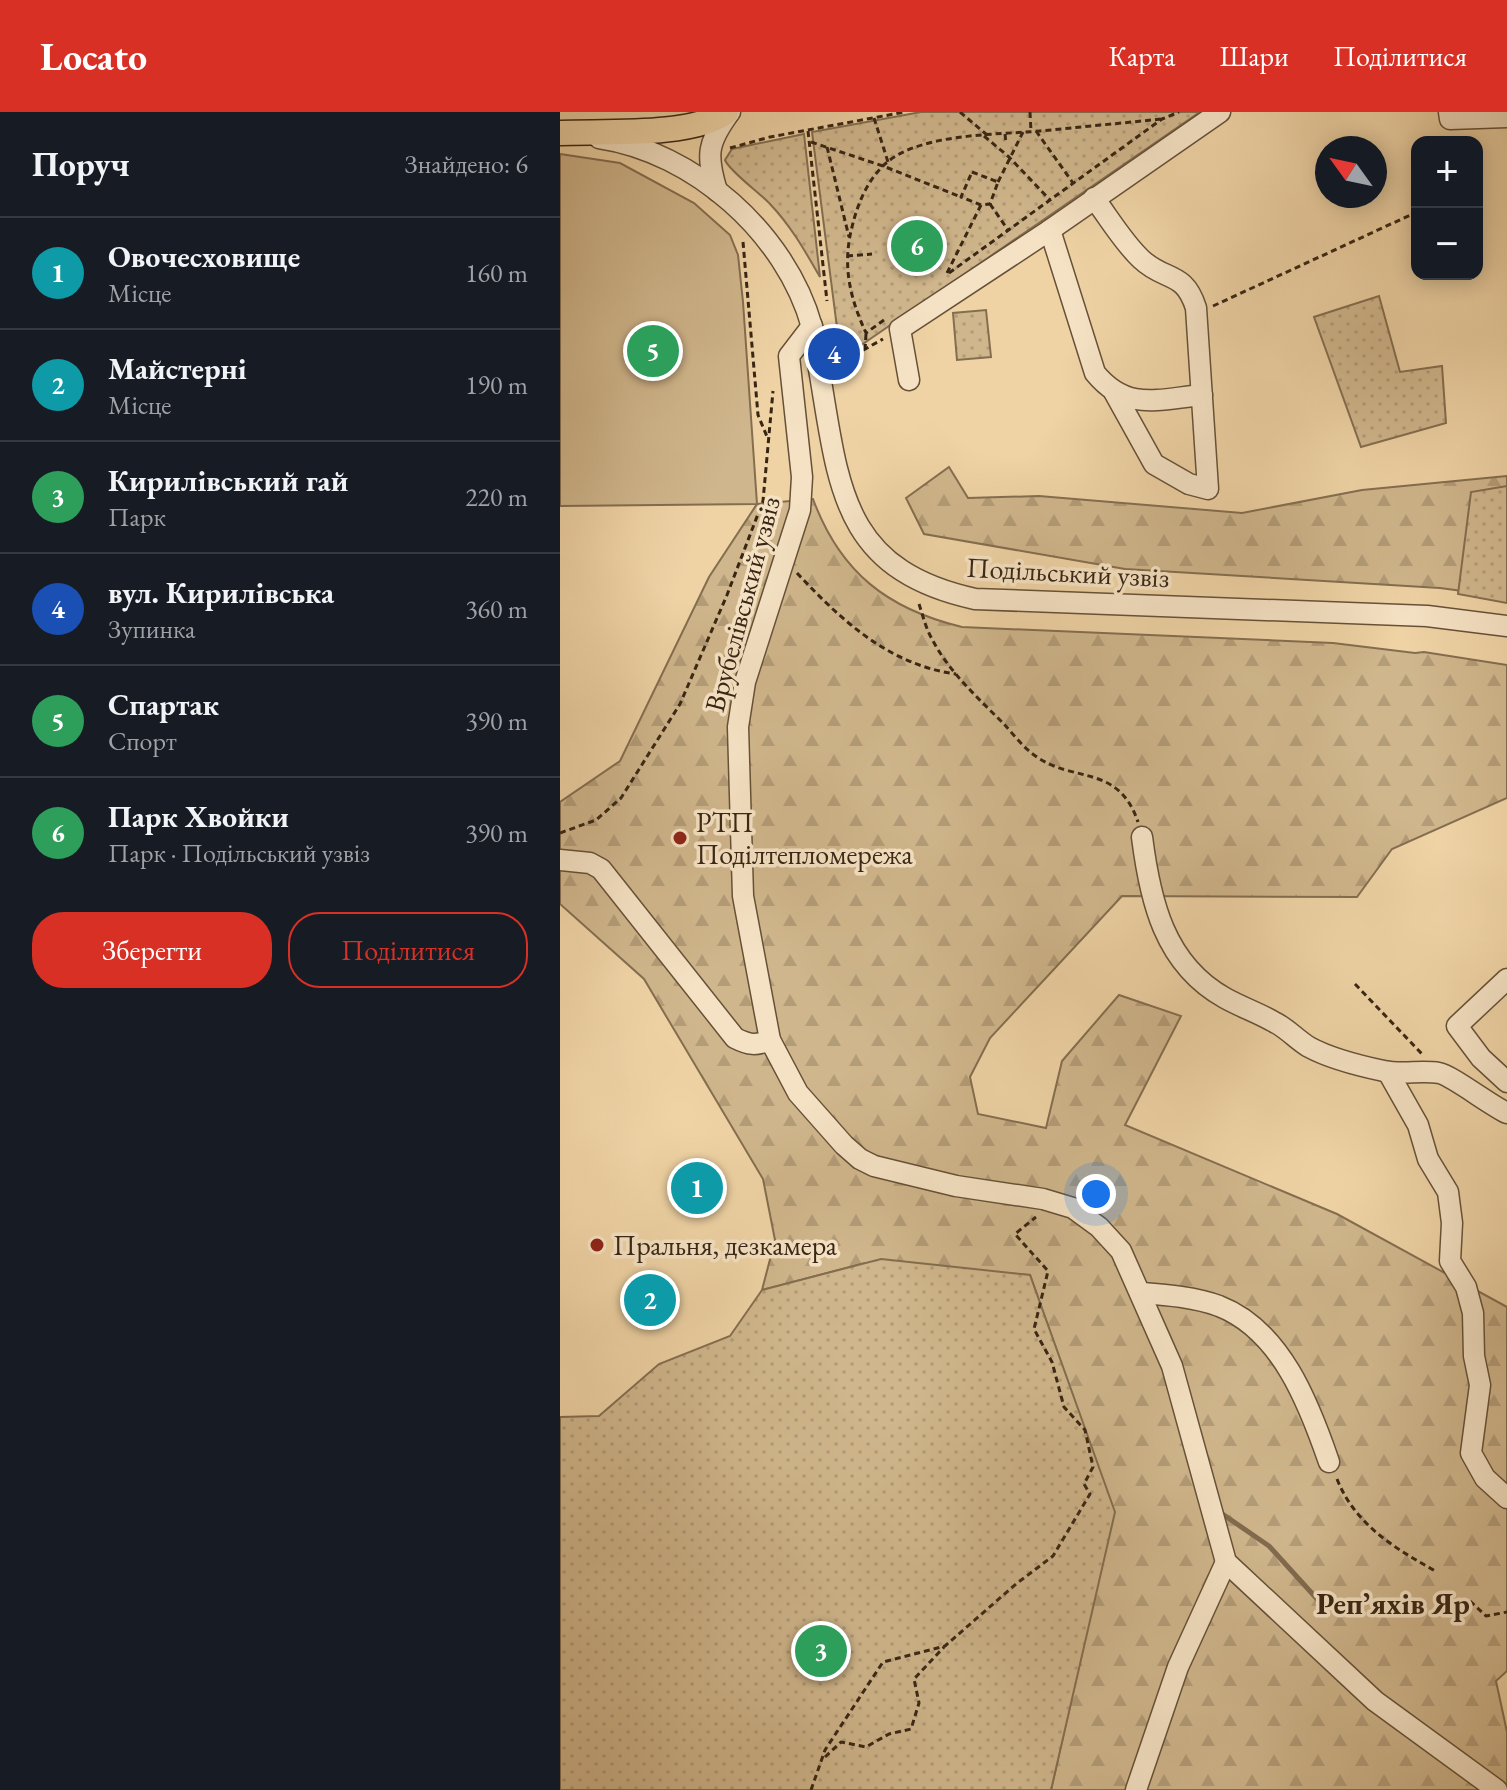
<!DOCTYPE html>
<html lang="uk">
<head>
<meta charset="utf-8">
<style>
  body { margin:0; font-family:"EB Garamond",serif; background:#242831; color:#f1f3f6 }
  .controls { position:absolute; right:24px; top:24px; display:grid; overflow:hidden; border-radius:16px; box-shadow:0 4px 20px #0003 }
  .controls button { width:72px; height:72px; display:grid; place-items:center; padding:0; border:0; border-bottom:2px solid #363941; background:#171b24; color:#f1f3f6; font:40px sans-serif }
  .compass { position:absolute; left:755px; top:24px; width:72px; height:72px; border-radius:50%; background:#171b24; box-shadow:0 4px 20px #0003; rotate:303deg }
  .you { position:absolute; left:536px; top:1082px; width:28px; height:28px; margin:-20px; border:6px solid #fff; border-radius:50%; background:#1a73e8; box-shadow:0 0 0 12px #1a73e833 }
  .badge { display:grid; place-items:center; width:52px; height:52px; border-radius:50%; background:#d93025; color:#fff; font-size:26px; font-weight:700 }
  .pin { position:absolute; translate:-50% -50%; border:4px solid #fff; box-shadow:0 2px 8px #0006 }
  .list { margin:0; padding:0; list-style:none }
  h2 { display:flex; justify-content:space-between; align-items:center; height:104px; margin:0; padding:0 32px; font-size:34px }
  h2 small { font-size:26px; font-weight:400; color:#9ea1a6 }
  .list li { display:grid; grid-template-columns:52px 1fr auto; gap:24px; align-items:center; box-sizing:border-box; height:112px; padding:0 32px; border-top:2px solid #363941 }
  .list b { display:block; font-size:30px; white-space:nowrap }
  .list p { margin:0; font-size:26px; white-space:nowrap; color:#9ea1a6 }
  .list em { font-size:26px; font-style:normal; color:#9ea1a6 }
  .actions { display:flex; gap:16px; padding:24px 32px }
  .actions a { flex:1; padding:18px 0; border:2px solid #d93025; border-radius:32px; text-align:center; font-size:28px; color:#d93025 }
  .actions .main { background:#d93025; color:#fff }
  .map { position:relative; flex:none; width:947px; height:1678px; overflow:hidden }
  header { display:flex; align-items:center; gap:48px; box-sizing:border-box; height:112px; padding:0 40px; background:#d93025; color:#fff }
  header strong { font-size:38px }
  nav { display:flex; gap:44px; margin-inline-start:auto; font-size:28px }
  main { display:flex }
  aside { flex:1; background:#171b24 }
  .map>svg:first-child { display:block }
</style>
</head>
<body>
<header>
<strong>Locato</strong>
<nav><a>Карта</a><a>Шари</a><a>Поділитися</a></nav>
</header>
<main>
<aside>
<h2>Поруч<small>Знайдено: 6</small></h2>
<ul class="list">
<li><span class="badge" style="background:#0f9aa8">1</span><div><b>Овочесховище</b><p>Місце</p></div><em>160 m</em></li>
<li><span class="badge" style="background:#0f9aa8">2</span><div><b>Майстерні</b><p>Місце</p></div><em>190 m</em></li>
<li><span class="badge" style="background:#2e9e5b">3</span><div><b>Кирилівський гай</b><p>Парк</p></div><em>220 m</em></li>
<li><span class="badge" style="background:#1a4fb4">4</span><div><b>вул. Кирилівська</b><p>Зупинка</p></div><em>360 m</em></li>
<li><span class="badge" style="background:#2e9e5b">5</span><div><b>Спартак</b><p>Спорт</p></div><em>390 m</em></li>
<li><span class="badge" style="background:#2e9e5b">6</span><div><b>Парк Хвойки</b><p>Парк · Подільський узвіз</p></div><em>390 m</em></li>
</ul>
<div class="actions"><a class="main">Зберегти</a><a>Поділитися</a></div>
</aside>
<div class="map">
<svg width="947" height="1678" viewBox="0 0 947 1678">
  <defs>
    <pattern id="forest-firs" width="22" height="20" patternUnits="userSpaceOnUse" patternTransform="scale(2)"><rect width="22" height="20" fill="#d0b68c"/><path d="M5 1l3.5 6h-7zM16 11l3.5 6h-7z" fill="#b39c78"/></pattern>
    <pattern id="park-dots" width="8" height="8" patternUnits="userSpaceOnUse" patternTransform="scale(2)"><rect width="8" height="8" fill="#d0b68c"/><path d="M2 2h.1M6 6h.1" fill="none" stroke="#b39c78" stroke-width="1.8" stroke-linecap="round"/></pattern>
  </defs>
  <rect width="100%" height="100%" fill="#efd3a5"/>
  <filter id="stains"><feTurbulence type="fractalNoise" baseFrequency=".0025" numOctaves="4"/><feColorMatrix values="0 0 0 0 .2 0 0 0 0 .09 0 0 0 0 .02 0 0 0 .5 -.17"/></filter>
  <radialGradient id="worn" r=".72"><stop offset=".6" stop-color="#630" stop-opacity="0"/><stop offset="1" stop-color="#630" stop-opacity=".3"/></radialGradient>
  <!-- grass -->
  <path fill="#d0b68c" stroke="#846e50" stroke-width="2" d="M0,42L60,51L134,91L170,123L178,143L183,190L197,392L0,394Z"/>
  <!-- forest -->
  <g fill="url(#forest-firs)" stroke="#846e50" stroke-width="2">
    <path d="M389,355L408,386L479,384L682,401L802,378L947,364V485L880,476L565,457L364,422L346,386Z"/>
    <path d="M253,387C280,460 327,497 402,515L773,531L855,541L864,540L947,553V686L832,737L797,785L562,784L430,926L410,965L418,1002L486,1016L502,949L559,883L621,904L565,1013L777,1102L947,1195V1559L936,1569L947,1620V1678H491L554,1400L470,1163L305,1151L202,1178L215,1128L203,1067L84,867L0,792V690L60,649L149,465L197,392Z"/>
  </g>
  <!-- park -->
  <g fill="url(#park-dots)" stroke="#846e50" stroke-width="2">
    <path d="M361,0H640L281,247L252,20Z"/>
    <path d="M244,22L260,165C245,139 231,114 210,92C199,80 170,60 165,48L172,37Z"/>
    <path d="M819,184L840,260L882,254L886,311L801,335L754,205Z"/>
    <path d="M426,198L431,245L397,248L393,201Z"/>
    <path d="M947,374V491L898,482L911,380Z"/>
    <path d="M321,1147L470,1163L555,1400L491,1678H0V1305L39,1304L99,1252L170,1224L202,1178Z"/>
  </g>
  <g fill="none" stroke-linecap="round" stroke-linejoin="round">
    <!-- stream -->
    <path stroke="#816a4e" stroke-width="5" d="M658,1399L709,1434L758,1488"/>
    <defs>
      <g id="minor">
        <path d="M889,0L890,7L947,5"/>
        <path d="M39,26C134,40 226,121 252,215C256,230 257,247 260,263C279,377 283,458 415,487L867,504L947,514"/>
        <path d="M157,79C146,43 147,31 170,0"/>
        <path d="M534,86C549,106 563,130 581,147C605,170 624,158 636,196L648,377L629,372L594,352L554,280"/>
        <path d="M490,118L535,261C567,300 598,287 642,283"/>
        <path d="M252,214L229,244L242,365L240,398L185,570L178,615L183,784L210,928L238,981L284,1033L300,1047L314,1054L396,1074L483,1087L513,1096L539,1115L561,1139L612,1254L666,1450L815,1589L937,1678"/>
        <path d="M349,268L340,217L490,118L660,0"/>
        <path d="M582,725C590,788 604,852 665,886C681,895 699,901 714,910C727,916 737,928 749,935C771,947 800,954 824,959C842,963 861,958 879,961C891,963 930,993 947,1001"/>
        <path d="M0,748L30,751L41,757L175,926C189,933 196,934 210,928"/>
        <path d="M947,867L897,914L921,946L947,970"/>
        <path d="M828,960L858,1013L868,1047L888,1080L892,1111L890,1149L906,1175L913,1201L914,1244L920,1273L911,1341L925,1366L947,1386"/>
        <path d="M581,1181C607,1183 634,1185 659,1194C721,1218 749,1292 769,1350"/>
        <path d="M576,1678L618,1555L666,1450"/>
      </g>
      <path id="major" d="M0,21C43,19 132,25 166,0"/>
    </defs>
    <!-- minor casing -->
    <use href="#minor" stroke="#665138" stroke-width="23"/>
    <!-- major casing -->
    <use href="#major" stroke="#382614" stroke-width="27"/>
    <!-- path -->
    <g stroke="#382614" stroke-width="3" stroke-dasharray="6 4" stroke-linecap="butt">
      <path d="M400,0L427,23"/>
      <path d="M470,0L471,20"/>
      <path d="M314,6L328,50"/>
      <path d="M248,19L267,189"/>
      <path d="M476,19L513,71"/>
      <path d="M445,22L446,31"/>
      <path d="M424,24L449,45L490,88"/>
      <path d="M251,30L323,54L401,85"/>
      <path d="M267,35L289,125"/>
      <path d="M170,36L210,25L345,0"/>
      <path d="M412,60L438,70L430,92L421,93L401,85Z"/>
      <path d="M438,70L463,20"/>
      <path d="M430,92L448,118"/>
      <path d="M183,130L198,303L208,327"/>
      <path d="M287,144L312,142"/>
      <path d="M387,161L421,93"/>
      <path d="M389,161L602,7L619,0"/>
      <path d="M653,194L857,100"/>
      <path d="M324,208L306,221C290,186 282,154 292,115C297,94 306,71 322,55C354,21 435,23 480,19C521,15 562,11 602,7"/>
      <path d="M305,238L306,222"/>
      <path d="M277,253L323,227"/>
      <path d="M237,461C281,508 329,553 396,562"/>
      <path d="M359,492C363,504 366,517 372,527C389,560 418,586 444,612C453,622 463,635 474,643C513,672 558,651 578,710"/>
      <path d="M0,721L36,708L61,686L120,592L167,483L203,389L213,279"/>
      <path d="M795,872L862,942"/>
      <path d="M777,1367C795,1413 836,1437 877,1460"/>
      <path d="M910,1489L926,1504L947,1500"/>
      <path d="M265,1645L281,1630L306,1635L329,1622L351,1617L359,1591L354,1567L384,1535"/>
      <path d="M251,1678L265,1638L323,1550L385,1534L456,1472L493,1444L530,1382L524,1372L533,1355L525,1318L504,1295L492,1250L474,1217L488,1159L455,1122L476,1105"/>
    </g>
    <!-- minor -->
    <use href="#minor" stroke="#f5e2c4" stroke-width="20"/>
    <!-- major -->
    <use href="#major" stroke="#efd3a5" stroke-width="24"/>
  </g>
  <!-- markers -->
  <g fill="#8f2418" stroke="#f5e2c4" stroke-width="3">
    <circle cx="120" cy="726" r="8"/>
    <circle cx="37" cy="1133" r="8"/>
  </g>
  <g text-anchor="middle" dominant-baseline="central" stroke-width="7" stroke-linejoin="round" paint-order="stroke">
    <!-- street labels -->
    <g font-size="28" fill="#382614" stroke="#f5e2c4">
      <text transform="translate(508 460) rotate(3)">Подільський узвіз</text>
      <text transform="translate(182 492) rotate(-75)">Врубелівський узвіз</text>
    </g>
    <!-- poi labels -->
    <g font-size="28" fill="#382614" stroke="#f5e2c4" text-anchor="start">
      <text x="136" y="710">РТП<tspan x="136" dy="32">Поділтепломережа</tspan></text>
      <text x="53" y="1133">Пральня, дезкамера</text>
    </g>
    <!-- neighbourhood labels -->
    <g font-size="30" font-weight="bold" fill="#382614" stroke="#f5e2c4">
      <text x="833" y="1491">Репʼяхів Яр</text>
    </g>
  </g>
  <rect width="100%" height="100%" filter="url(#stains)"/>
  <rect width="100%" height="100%" fill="url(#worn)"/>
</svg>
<div class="controls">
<button>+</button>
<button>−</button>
</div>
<svg class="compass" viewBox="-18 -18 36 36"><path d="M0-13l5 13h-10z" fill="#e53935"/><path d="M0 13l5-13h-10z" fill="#9ea1a6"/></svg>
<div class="you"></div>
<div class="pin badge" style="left:137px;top:1076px;background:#0f9aa8">1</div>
<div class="pin badge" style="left:90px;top:1188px;background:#0f9aa8">2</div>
<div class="pin badge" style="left:261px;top:1539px;background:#2e9e5b">3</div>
<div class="pin badge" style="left:274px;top:242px;background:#1a4fb4">4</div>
<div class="pin badge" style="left:93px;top:239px;background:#2e9e5b">5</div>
<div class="pin badge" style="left:357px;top:134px;background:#2e9e5b">6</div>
</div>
</main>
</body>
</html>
